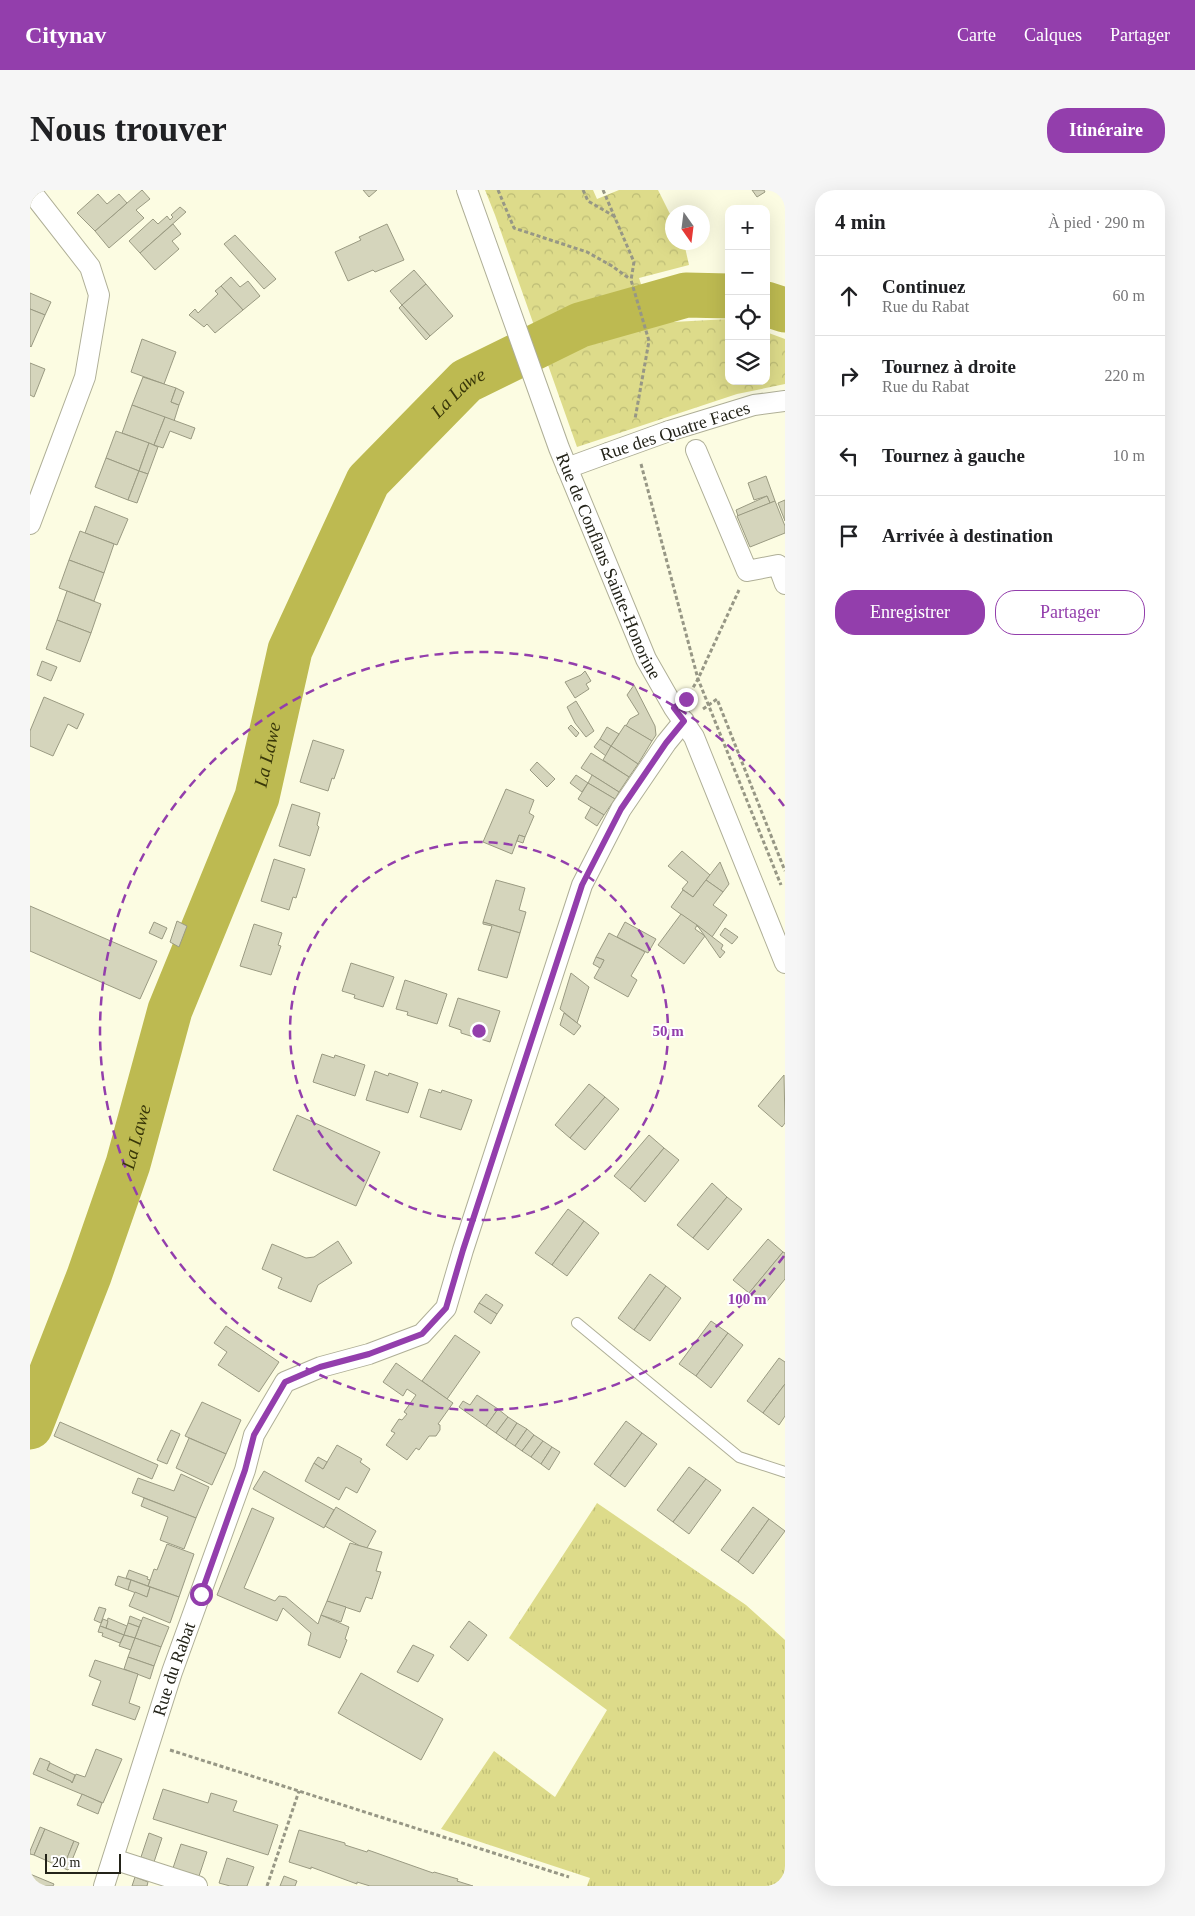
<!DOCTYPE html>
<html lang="fr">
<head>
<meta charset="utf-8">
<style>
  body { margin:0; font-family:"Times New Roman",serif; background:#f6f6f6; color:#202124 }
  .controls { position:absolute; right:15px; top:15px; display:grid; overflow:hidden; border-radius:10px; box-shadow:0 5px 20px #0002 }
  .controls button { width:45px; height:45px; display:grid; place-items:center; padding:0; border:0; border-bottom:1px solid #e0e0e0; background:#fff; color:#202124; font:25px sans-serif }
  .compass { position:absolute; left:635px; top:15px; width:45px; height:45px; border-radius:50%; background:#fff; box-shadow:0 5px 20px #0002; rotate:166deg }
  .scale { position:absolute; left:15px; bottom:12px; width:76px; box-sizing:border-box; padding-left:5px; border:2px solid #232319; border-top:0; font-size:14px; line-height:18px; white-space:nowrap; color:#232319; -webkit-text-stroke:4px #fff; paint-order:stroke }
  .stop { position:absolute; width:15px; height:15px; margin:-11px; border:4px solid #933eac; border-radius:50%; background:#fff }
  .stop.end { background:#933eac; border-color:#fff; box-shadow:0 1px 5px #0008 }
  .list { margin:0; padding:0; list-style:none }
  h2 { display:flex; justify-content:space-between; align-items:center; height:65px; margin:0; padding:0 20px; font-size:21px }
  h2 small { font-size:16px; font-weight:400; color:#757577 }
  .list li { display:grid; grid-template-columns:32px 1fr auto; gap:15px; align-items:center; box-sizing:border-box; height:80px; padding:0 20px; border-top:1px solid #e0e0e0 }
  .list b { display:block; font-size:19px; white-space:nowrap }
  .list p { margin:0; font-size:16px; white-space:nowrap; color:#757577 }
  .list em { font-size:16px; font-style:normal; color:#757577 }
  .actions { display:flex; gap:10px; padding:15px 20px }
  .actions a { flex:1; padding:11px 0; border:1px solid #933eac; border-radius:20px; text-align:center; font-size:18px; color:#933eac }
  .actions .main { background:#933eac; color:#fff }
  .icon { flex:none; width:28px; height:28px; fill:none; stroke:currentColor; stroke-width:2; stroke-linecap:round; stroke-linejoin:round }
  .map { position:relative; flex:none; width:755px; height:1696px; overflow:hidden; border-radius:20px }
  header { display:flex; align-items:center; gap:30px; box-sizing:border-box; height:70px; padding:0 25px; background:#933eac; color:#fff }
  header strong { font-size:24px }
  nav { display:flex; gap:28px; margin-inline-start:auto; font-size:18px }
  .intro { display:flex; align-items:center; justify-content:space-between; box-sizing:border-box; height:120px; padding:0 30px }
  h1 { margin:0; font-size:35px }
  .button { padding:12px 22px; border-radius:20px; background:#933eac; color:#fff; font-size:18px; font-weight:700 }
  main { display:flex; gap:30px; padding:0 30px }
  aside { flex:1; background:#fff; border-radius:20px; box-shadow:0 5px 20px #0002 }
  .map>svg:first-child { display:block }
</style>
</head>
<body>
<header>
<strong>Citynav</strong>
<nav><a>Carte</a><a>Calques</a><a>Partager</a></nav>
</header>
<div class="intro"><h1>Nous trouver</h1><a class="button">Itinéraire</a></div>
<main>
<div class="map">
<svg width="755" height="1696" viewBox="0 0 755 1696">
  <defs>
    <pattern id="grass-tufts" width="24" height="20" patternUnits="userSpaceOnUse" patternTransform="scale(1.25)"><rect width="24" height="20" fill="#dddb8a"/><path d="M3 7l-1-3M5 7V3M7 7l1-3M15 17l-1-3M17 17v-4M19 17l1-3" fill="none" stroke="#bdbc76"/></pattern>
    <pattern id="park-crowns" width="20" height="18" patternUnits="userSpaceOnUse" patternTransform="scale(1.25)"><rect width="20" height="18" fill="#dddb8a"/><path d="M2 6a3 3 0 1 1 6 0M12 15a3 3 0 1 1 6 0" fill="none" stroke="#bdbc76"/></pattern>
  </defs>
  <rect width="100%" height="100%" fill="#fcfce2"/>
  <!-- grass -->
  <path fill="url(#grass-tufts)" d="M567,1313L716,1415L755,1450V1696H557L560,1688L411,1639L464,1561L525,1607L577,1520L479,1448Z"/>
  <!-- park -->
  <path fill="url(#park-crowns)" d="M455,0H563L567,9L589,0H628L642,28V52L654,53L659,75L609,88L624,133L699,129V191H736V142L755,149V194L707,204L547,257L465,25Z"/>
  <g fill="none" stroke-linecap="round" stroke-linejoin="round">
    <!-- river -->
    <g stroke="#bdba51" stroke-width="45">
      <path d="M736,114L755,120"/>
      <path id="s1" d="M0,1237L59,1086L98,974L140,820L227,607L260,460L338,291L436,191L550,135L656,105L699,106"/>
    </g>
  </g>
  <!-- building -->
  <g fill="#d5d5bc" stroke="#9a9a82">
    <path d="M112,0L120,9L106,20L114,28L79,58L65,41Z"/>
    <path d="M333,0H347L339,7Z"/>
    <path d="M722,0H734L735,2L727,7Z"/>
    <path d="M68,4L77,14L89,4L97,13L65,41L47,23Z"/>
    <path d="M150,17L156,22L110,63L99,51L123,29L128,34L137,26L140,30L143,27L141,25Z"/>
    <path d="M143,34L151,44L142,51L149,59L125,80L110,63Z"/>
    <path d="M357,34L374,70L345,82L343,80L318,91L305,62L331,50L329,47Z"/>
    <path d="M205,45L246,89L234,99L194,54Z"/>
    <path d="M384,80L396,94L372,115L360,101Z"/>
    <path d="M201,87L210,97L218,91L230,106L213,120L191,96Z"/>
    <path d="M396,94L423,126L400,146L372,115Z"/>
    <path d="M191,96L213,120L185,143L177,134L174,137L159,125L165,119L168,123L188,104L185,101Z"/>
    <path d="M0,103L21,112L15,125L0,119Z"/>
    <path d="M372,115L400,146L396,150L369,118Z"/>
    <path d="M0,119L15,125L1,157L0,156Z"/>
    <path d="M112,149L146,162L134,194L101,182Z"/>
    <path d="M0,173L15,179L4,207L0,205Z"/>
    <path d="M113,187L146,198L141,212L149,215L144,231L102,215Z"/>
    <path d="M146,198L154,202L149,215L141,212Z"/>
    <path d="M102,215L135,227L124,255L92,243Z"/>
    <path d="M135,227L165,238L161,249L140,241L133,258L124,255Z"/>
    <path d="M86,241L119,253L109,281L76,268Z"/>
    <path d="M119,253L128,257L118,284L109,281Z"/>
    <path d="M76,268L109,281L98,310L65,297Z"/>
    <path d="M109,281L118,284L107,313L98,310Z"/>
    <path d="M736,286L745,311L740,313L737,306L724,310L718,293Z"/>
    <path d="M737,306L740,313L708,326L706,320Z"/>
    <path d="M755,310V331L748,313Z"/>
    <path d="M745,311L755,336V343L720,357L707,326Z"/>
    <path d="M65,316L98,329L87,355L55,343Z"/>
    <path d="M50,341L84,354L74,383L39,370Z"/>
    <path d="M39,370L74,383L64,411L29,398Z"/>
    <path d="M37,401L71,414L61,443L27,430Z"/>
    <path d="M27,430L61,443L50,472L16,459Z"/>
    <path d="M12,471L27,477L21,491L7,485Z"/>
    <path d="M555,481L561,491L556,494L559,499L545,508L535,492L551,485Z"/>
    <path d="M604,495L625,536L626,545L622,551L596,536L600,529L609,524L597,505Z"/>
    <path d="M14,507L54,524L47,539L38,534L23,566L0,556V541Z"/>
    <path d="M546,511L564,541L556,547L545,533L537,517Z"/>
    <path d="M541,535L549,543L546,547L538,538Z"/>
    <path d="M595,535L622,551L608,574L581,556Z"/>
    <path d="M577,537L589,544L581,556L570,549Z"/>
    <path d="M570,549L581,556L576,566L564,557Z"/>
    <path d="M283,550L314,560L304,589L302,588L298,601L270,592Z"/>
    <path d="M581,556L608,574L599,587L573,570Z"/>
    <path d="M561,563L599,587L589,602L551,578Z"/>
    <path d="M507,572L525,589L517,597L500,580Z"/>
    <path d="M546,585L558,593L552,602L540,593Z"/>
    <path d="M562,585L589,602L585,609L558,593Z"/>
    <path d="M558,593L585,609L574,625L548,609Z"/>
    <path d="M476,599L504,610L499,623L504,626L495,647L489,645L482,664L453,652Z"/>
    <path d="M262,614L290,623L287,635L289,637L280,666L249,656Z"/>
    <path d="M561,617L574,625L567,636L555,628Z"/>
    <path d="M489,645L495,647L493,653L487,651Z"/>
    <path d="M652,661L680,685L663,707L652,699L658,692L638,676Z"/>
    <path d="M244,669L275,679L266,708L263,707L259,720L231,711Z"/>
    <path d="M690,672L699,694L693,702L676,690Z"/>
    <path d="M466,690L495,698L489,720L496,722L490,743L453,732Z"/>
    <path d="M676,690L693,702L683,715L697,725L682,747L641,717L653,700L663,707Z"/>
    <path d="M0,716L127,771L110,809L0,761Z"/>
    <path d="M651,724L667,735L665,739L675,746L654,774L628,755Z"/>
    <path d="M147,731L157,736L149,757L140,752Z"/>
    <path d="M124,732L137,738L132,749L119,743Z"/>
    <path d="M453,732L490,743L477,788L448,780L462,736L453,734Z"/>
    <path d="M595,732L626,749L618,763L587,747Z"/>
    <path d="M224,734L252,743L248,755L251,756L241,785L210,776Z"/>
    <path d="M667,735L693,755L691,759L695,762L690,768Z"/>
    <path d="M695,738L708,747L702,754L690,745Z"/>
    <path d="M579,743L615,762L601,786L607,790L598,807L564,788L574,770L566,767Z"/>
    <path d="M566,767L574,770L570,778L563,774Z"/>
    <path d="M321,773L364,787L353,817L324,808L325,805L312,801Z"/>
    <path d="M541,783L559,797L547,833L530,819Z"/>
    <path d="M375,790L417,804L407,834L377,825L378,822L366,819Z"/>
    <path d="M428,808L470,821L460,852L431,843V840L419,836Z"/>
    <path d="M534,823L551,836L544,845L530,835Z"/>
    <path d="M292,864L304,868L305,865L335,875L325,906L283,892Z"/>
    <path d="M345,881L358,886L359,883L388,893L378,923L336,910Z"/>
    <path d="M754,885L755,933L752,937L728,916Z"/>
    <path d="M559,894L575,907L540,948L525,935Z"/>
    <path d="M399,899L411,903L412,900L442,910L431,940L390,927Z"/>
    <path d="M575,907L589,919L555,960L540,948Z"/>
    <path d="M267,925L350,962L326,1016L243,980Z"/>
    <path d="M619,945L634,958L600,999L584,986Z"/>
    <path d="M634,958L649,970L615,1012L600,999Z"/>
    <path d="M682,993L697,1007L663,1048L647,1035Z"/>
    <path d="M697,1007L712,1019L678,1060L663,1048Z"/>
    <path d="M538,1019L554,1031L522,1075L505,1063Z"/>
    <path d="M554,1031L569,1043L537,1086L522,1075Z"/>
    <path d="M738,1049L753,1062L719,1103L703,1090Z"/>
    <path d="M308,1051L322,1073L288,1095L281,1112L248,1098L252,1088L232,1079L242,1054L276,1068L284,1067Z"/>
    <path d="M753,1062L755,1063V1089L734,1115L719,1103Z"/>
    <path d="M620,1084L636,1096L604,1140L588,1128Z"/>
    <path d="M636,1096L651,1108L620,1151L604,1140Z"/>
    <path d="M456,1104L473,1115L467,1124L449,1113Z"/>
    <path d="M449,1113L467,1124L461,1134L444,1122Z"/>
    <path d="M681,1131L698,1143L666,1186L649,1174Z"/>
    <path d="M196,1136L249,1172L229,1202L188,1175L197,1162L184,1153Z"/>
    <path d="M698,1143L713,1155L681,1198L666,1186Z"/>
    <path d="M425,1145L450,1162L417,1209L392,1191Z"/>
    <path d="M749,1168L755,1172V1194L733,1223L717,1211Z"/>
    <path d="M366,1173L423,1213L408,1234L410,1235V1240L406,1246H399L389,1260L386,1258L377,1270L356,1255L365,1243L361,1241L369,1229L372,1230L377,1224L374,1222L386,1205L377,1199L373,1206L353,1192Z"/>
    <path d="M755,1194V1226L749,1235L733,1223Z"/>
    <path d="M447,1205L468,1219L456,1236L429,1217L433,1211L440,1215Z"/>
    <path d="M172,1212L211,1230L196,1264L155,1246Z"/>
    <path d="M468,1219L478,1227L466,1243L456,1236Z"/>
    <path d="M478,1227L487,1233L476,1250L466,1243Z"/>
    <path d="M596,1231L612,1243L580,1286L564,1274Z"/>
    <path d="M30,1232L128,1275L122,1289L24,1246Z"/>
    <path d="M487,1233L497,1239L485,1256L476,1250Z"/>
    <path d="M497,1239L504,1245L492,1261L485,1256Z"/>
    <path d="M141,1240L150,1244L137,1274L127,1270Z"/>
    <path d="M612,1243L627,1254L595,1297L580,1286Z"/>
    <path d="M504,1245L513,1251L501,1267L492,1261Z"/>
    <path d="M159,1248L196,1264L182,1295L146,1278Z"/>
    <path d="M513,1251L522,1257L511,1274L501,1267Z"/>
    <path d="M307,1255L332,1269L330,1272L340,1279L327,1303L316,1297L309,1310L275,1291L284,1273L293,1279Z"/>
    <path d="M522,1257L530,1262L519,1280L511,1274Z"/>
    <path d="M288,1267L297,1272L293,1279L284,1273Z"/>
    <path d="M659,1277L676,1289L643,1332L627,1320Z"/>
    <path d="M234,1281L304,1320L294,1338L223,1299Z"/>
    <path d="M151,1284L179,1297L166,1328L102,1303L108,1288L144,1301Z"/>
    <path d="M676,1289L691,1300L659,1344L643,1332Z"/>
    <path d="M114,1308L166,1328L154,1359L130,1350L138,1327L111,1316Z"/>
    <path d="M306,1317L346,1341L337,1358L330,1356L295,1336Z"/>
    <path d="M723,1317L739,1329L708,1372L691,1360Z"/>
    <path d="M222,1318L244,1328L214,1398L245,1411L249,1406L256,1407L288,1434L291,1425L319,1437L315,1449L317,1450L310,1468L278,1455L281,1443L253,1418L247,1431L187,1405Z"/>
    <path d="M739,1329L755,1341L723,1384L708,1372Z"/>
    <path d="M320,1353L352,1362L346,1381L351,1382L342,1409L336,1407L330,1422L297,1411Z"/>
    <path d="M137,1354L164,1364L149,1407L118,1396L124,1379L127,1380Z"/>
    <path d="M99,1380L118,1387L117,1389L120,1390L118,1396L96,1388Z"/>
    <path d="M88,1386L101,1390L98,1400L85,1395Z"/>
    <path d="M101,1390L120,1397L117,1407L98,1400Z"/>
    <path d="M120,1397L149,1407L140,1433L99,1416L105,1402L117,1407Z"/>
    <path d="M297,1411L316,1417L311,1432L291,1425Z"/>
    <path d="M69,1417L76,1419L71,1433L64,1430Z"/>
    <path d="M100,1426L112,1431L109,1437L98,1433Z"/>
    <path d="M113,1427L139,1437L131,1457L105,1448Z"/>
    <path d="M78,1428L97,1436L94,1445L76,1438Z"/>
    <path d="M73,1429L78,1431L76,1438L70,1436Z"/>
    <path d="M439,1431L457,1445L438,1471L420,1457Z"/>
    <path d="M98,1433L109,1437L105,1448L94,1445Z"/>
    <path d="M70,1436L94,1445L90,1453L72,1446L73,1443L68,1442Z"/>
    <path d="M94,1445L105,1448L101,1460L89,1456Z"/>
    <path d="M105,1448L131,1457L124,1476L98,1467Z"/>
    <path d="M383,1455L404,1465L388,1492L367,1482Z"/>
    <path d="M98,1467L124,1476L120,1489L94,1479Z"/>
    <path d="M65,1470L108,1484L99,1513L110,1517L105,1530L62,1515L71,1491L59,1486Z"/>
    <path d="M331,1483L413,1529L391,1570L308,1523Z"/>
    <path d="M66,1559L92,1569L73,1613L3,1584L10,1568L20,1572L17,1580L41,1591L42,1593L46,1584L55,1587Z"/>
    <path d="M20,1573L45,1585L42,1593L41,1591L17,1580Z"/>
    <path d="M133,1599L178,1613L181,1603L207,1611L203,1621L248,1635L238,1665L123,1629Z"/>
    <path d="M52,1604L72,1613L68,1624L47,1615Z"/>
    <path d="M10,1637L15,1639L4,1665L0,1664V1661Z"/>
    <path d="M15,1639L44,1651L33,1678L4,1665Z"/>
    <path d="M269,1640L315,1653V1655L337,1662L338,1660L403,1683L404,1682L428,1689L427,1691L443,1696H340L327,1692V1694L281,1677V1679L259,1672Z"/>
    <path d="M119,1643L132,1648L124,1672L111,1667Z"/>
    <path d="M44,1651L49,1653L38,1680L33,1678Z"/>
    <path d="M151,1654L177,1662L169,1686L143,1678Z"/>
    <path d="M197,1668L224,1677L217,1696H200L189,1693Z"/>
    <path d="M0,1684L24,1694L23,1696H0Z"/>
    <path d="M254,1686L267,1691L265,1696H250Z"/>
    <path d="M105,1687L118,1692L117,1696H102Z"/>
  </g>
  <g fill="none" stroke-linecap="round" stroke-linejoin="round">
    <defs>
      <path id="lane" d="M547,1133L709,1267L755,1282"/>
      <g id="street">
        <path d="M0,0L60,77L69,105L55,187L0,334"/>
        <path id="s2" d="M437,0L529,258L616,469L644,518L664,547L755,773"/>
        <path d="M639,241L724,215L755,211"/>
        <path d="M666,260L717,381L748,375L755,394"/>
        <path d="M537,278L578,263"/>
        <path d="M83,1669L167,1696"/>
        <path id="s3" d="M74,1696L142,1482L215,1280L224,1245L255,1192L291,1177L339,1164L392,1144L416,1118L433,1060L552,695L591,619L636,553L654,531"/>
      </g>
    </defs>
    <!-- lane casing -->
    <use href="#lane" stroke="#afaf97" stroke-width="12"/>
    <!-- street casing -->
    <use href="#street" stroke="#afaf97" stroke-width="22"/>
    <!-- path -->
    <g stroke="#979785" stroke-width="3" stroke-dasharray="4 2.5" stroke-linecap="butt">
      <path d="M468,0L484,38L557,62L582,76L600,89"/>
      <path d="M553,0L558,11L584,26"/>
      <path d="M573,0L604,72L601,90L619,151L605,229"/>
      <path d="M611,274L668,489L751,695"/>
      <path d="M660,503L668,489L709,400"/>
      <path d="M673,519L687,509L755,681"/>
      <path d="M140,1560L539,1687"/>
      <path d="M237,1696L269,1601"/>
    </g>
    <!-- lane -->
    <use href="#lane" stroke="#fff" stroke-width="10"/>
    <!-- street -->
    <use href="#street" stroke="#fff" stroke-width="20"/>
    <defs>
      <path id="street-bridge" d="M578,263L639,241"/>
    </defs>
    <!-- street-bridge casing -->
    <use href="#street-bridge" stroke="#afaf97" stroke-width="22" stroke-linecap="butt"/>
    <!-- street-bridge -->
    <use href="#street-bridge" stroke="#fff" stroke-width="20"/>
  </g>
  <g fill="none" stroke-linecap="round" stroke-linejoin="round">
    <!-- route -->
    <path stroke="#933eac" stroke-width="6" d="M171,1404L215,1280L224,1245L255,1192L290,1177L339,1164L392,1144L416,1118L433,1060L552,695L591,619L636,553L654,531L644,518L656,509"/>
  </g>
  <!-- distance rings -->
  <g fill="none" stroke="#933eac" stroke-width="2.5" stroke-dasharray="9 6">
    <circle cx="449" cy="841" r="189"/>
    <path d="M754 1066A379 379 0 1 1 754 616"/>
  </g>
  <g text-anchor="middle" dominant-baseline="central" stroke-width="4" stroke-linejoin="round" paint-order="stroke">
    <!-- street labels -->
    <g font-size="18" fill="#232319" stroke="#fff">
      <text transform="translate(645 241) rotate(-18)">Rue des Quatre Faces</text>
      <text stroke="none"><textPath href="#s2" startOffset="402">Rue de Conflans Sainte-Honorine</textPath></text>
      <text stroke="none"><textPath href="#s3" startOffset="228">Rue du Rabat</textPath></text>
    </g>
    <!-- water labels -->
    <g font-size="19" font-style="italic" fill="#393709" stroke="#fff">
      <text stroke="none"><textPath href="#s1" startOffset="1134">La Lawe</textPath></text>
      <text stroke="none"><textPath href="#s1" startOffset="714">La Lawe</textPath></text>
      <text stroke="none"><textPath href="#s1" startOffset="309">La Lawe</textPath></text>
    </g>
  </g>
  <circle cx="449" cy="841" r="8" fill="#933eac" stroke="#fff" stroke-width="2.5"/>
  <g font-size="15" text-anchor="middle" font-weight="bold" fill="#933eac" stroke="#fff" stroke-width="4" stroke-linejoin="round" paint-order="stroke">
    <text x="638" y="846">50 m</text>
    <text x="717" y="1114">100 m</text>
  </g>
</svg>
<div class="controls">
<button>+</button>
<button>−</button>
<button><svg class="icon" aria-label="locate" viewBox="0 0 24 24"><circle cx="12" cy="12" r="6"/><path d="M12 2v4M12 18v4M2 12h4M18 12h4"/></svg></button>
<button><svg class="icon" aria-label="layers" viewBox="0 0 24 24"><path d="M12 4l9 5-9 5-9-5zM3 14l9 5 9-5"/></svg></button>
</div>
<svg class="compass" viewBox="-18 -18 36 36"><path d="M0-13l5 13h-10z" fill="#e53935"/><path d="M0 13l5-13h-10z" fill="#757577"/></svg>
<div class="scale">20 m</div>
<div class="stop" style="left:171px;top:1404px"></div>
<div class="stop end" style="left:656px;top:509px"></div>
</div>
<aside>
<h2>4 min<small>À pied · 290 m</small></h2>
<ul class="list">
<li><svg class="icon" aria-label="ahead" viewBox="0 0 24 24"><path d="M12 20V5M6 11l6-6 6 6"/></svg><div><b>Continuez</b><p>Rue du Rabat</p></div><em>60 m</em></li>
<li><svg class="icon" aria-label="right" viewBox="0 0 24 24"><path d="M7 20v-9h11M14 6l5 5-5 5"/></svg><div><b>Tournez à droite</b><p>Rue du Rabat</p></div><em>220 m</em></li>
<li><svg class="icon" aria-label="left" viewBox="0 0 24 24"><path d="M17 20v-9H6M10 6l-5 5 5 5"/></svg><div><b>Tournez à gauche</b></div><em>10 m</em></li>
<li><svg class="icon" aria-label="arrive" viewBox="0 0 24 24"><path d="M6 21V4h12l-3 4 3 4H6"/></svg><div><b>Arrivée à destination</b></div></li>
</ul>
<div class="actions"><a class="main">Enregistrer</a><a>Partager</a></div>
</aside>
</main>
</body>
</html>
